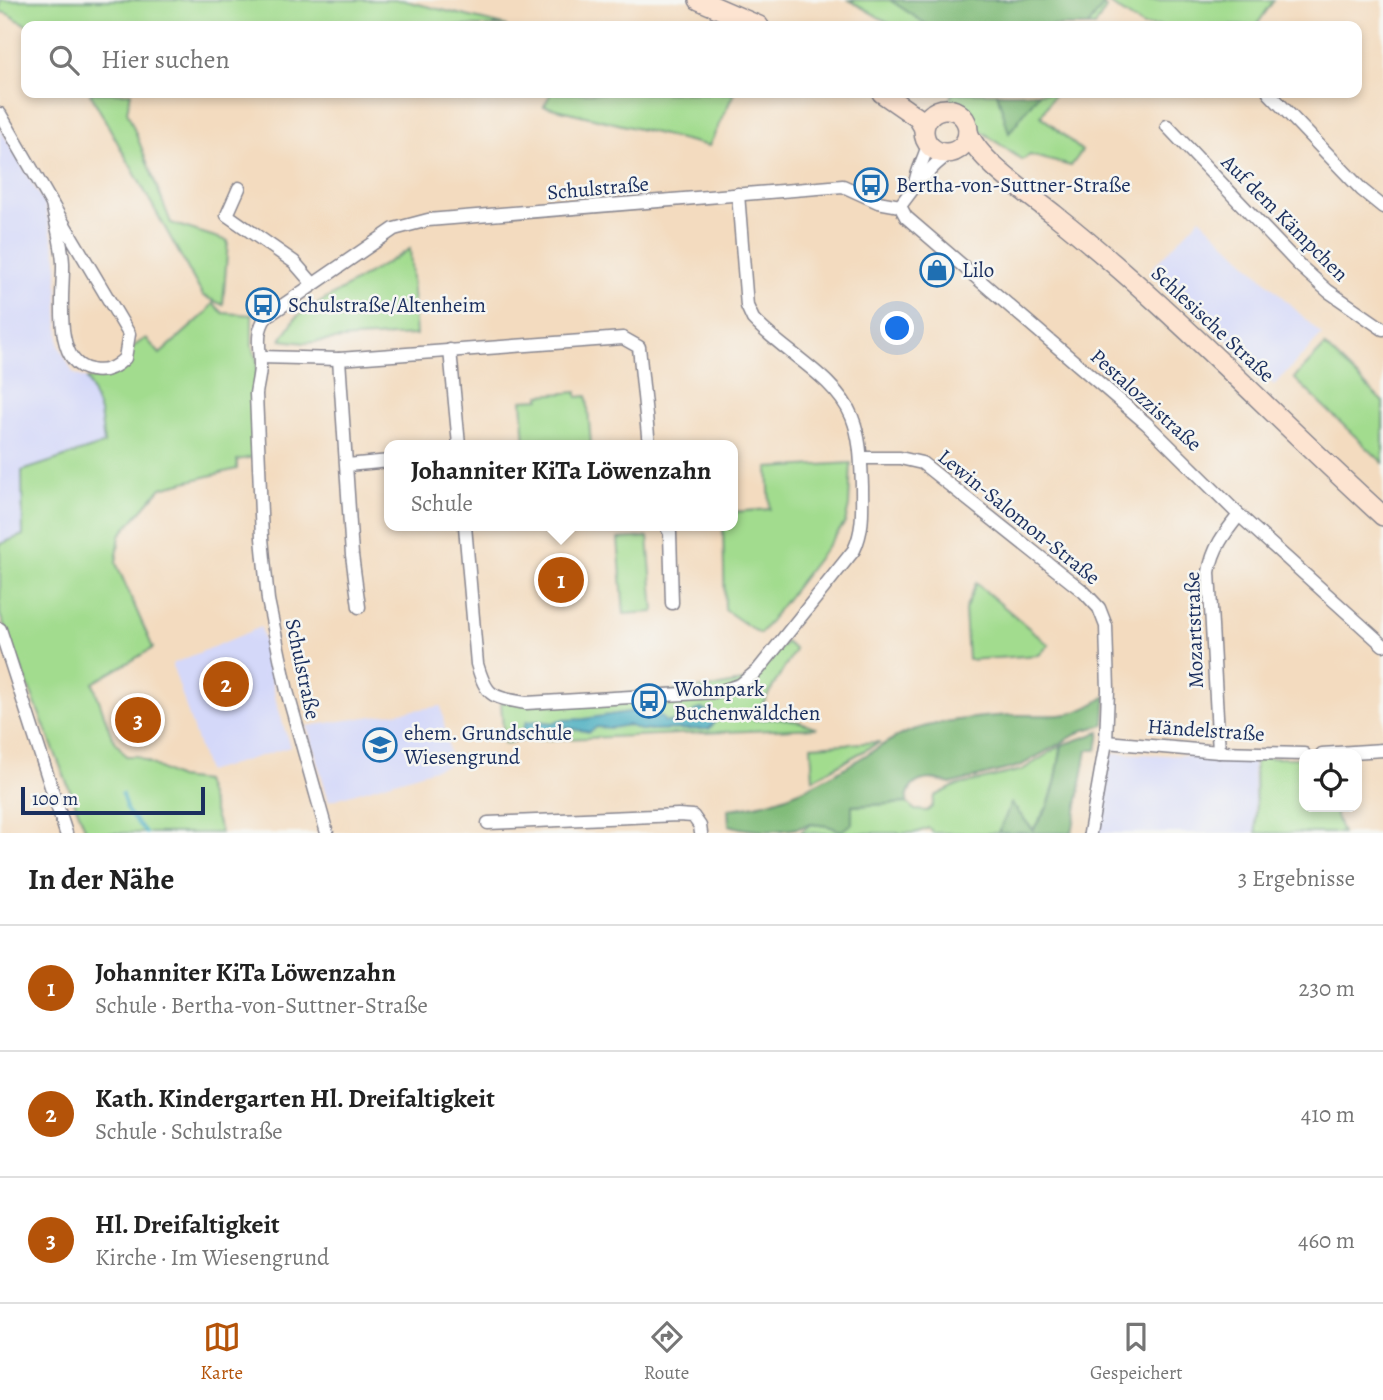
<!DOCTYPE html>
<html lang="de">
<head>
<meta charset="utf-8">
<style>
  body { margin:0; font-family:Alegreya,serif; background:#f2f2f2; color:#222 }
  .controls { position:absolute; right:21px; bottom:21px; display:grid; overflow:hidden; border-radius:14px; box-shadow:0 4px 10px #0003 }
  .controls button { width:63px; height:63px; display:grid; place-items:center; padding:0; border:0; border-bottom:2px solid #e0e0e0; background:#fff; color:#222; font:35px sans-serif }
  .scale { position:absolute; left:21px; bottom:18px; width:184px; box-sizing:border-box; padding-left:7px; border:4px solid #1b2f5e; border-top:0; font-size:19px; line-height:24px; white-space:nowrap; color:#1b2f5e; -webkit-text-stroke:5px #f6f6f2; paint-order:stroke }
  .you { position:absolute; left:898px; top:329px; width:24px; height:24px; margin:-18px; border:5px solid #fff; border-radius:50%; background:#1a73e8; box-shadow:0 0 0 10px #1a73e833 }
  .badge { display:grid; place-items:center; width:46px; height:46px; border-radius:50%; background:#b45309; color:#fff; font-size:23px; font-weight:700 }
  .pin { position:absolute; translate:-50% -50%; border:4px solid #fff; box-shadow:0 2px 7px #0006 }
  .popup { position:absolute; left:384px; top:440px; width:354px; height:91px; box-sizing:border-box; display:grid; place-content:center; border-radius:14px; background:#fff; filter:drop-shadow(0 2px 5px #0005); font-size:23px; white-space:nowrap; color:#767676 }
  .popup b { font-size:26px; color:#222 }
  .popup::after { content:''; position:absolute; left:50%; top:100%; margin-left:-14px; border:14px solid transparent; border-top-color:#fff }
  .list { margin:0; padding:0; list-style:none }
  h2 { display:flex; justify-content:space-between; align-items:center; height:91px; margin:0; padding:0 28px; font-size:30px }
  h2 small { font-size:23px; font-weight:400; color:#767676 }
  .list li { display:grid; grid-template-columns:46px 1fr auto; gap:21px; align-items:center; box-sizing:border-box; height:126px; padding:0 28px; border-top:2px solid #e0e0e0 }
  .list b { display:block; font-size:26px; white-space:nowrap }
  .list p { margin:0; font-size:23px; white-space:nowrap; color:#767676 }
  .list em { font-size:23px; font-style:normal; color:#767676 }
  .icon { flex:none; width:38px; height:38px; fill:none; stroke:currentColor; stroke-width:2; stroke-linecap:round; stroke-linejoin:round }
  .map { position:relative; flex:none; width:1383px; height:833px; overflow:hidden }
  .search { position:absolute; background:#fff; box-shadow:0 4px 10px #0003; left:21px; right:21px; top:21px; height:77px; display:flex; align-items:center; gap:18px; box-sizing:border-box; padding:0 24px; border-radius:14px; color:#767676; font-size:26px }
  .sheet { height:469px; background:#fff }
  nav { display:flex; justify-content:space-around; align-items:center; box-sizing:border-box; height:98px; border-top:2px solid #e0e0e0; background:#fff; font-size:19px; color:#767676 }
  nav a { display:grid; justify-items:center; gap:4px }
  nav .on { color:#b45309 }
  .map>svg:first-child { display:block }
</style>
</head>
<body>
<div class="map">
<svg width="1383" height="833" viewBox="0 0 1383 833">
  <rect width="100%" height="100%" fill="#f6f6f2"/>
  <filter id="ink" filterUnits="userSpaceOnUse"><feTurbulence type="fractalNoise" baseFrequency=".0143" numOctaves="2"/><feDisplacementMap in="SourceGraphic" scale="14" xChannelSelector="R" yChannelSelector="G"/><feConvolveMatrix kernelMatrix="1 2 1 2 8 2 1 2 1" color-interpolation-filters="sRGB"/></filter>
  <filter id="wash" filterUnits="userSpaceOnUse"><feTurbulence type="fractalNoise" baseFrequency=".00686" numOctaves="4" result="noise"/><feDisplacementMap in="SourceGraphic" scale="28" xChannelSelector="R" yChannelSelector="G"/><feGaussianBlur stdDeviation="1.57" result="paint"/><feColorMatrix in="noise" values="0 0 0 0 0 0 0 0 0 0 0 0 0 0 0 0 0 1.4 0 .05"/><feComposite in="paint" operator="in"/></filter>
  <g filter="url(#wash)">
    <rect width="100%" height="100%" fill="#f3dbbf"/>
    <!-- built -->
    <g fill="#d4d8f9">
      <path d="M0,128L45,205L57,258L59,345L73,373L87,379L100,412L104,444L22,471L23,535L0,544Z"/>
      <path d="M1200,218L1322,335L1274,385L1152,268Z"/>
      <path d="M261,627L277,705L290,747L207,772L172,664Z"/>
      <path d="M441,706L451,764L329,801L307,726Z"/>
      <path d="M1110,753L1253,758L1255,833H1096Z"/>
    </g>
    <!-- green -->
    <g fill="#a2dc8e" stroke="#5e8676" stroke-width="2">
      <path d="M0,0H402L507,26H28L6,13L0,12Z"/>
      <path d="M849,0H1094L1106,8L1095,26H894Z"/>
      <path d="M1104,0H1274L1256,26H1143Z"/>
      <path d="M90,93H131L127,111L171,223L228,241L223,305L203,296Z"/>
      <path d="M551,93H734L709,146L544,106Z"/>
      <path d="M953,93H1055L1041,116L1082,151L1071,166L1030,155L1022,160L946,106Z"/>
      <path d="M410,249L416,335L353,338L305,343L281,340L296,317Z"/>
      <path d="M213,303L223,313L252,315V346L257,360L254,457L237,460V469L161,488L120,535L116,563L153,648L93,683L112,737L126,756H137L178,778L204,781L221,833H87L0,615V544L23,535L22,471L104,444L100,412L87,379C111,377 129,375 131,348L146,338L160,354L206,313Z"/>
      <path d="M1325,346L1383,402V463L1294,378Z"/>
      <path d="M577,392V397L587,396L591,445H525L522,400L540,399V395Z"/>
      <path d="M851,463L849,506L845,523L760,634L725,610L723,526H732L733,512L770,509L768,468Z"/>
      <path d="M648,537L654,612L624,614L618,539Z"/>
      <path d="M976,583L1049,645L1039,655L968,660L965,610Z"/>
      <path d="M786,642L795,650L753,720C783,718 789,717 817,728L517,741L504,744L501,702L711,688L745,681Z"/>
      <path d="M880,742L813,779L811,746Z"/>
      <path d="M1062,745L1055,784L1048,806L1032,831L1011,804L999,833H933L929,828L915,833H800L811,824L828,826L852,806L907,803L915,810L927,811L932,807L935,796L955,786L1022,770Z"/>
      <path d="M1255,758H1304V807H1333L1342,833H1256Z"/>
    </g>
    <!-- forest -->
    <g fill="#81bc79" stroke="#4e766c" stroke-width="2">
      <path d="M890,0H1101L1105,3L1088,26H929Z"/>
      <path d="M997,93H1039L1009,133Z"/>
      <path d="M1106,696L1104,725L1084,730L1020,766L950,784C930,775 907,778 907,803L852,806V824L841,831L828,826L811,824C789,833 753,833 729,825L728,809C781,805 822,782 866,755C878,748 891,739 903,734C933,721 982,716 1014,715C1055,714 1069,722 1106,696Z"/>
      <path d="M1100,732L1097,750H1087L1072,833H999L1011,803L1033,830L1048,806L1055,784L1062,745Z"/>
    </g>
    <!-- water -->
    <path fill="#3ca9bc" stroke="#2c6c8d" stroke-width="2" d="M702,709L715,714V722L709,729L640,730L628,725L612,728L597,727L589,732L564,727L531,739L525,735L523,730L526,722L538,721L553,723L560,720L584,719L634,711L641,715L644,721L661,716L665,722L688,721L694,711Z"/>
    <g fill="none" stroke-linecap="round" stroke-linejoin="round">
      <!-- stream -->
      <path stroke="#3ca9bc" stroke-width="3.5" d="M122,794L127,811L146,833"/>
    </g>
  </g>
  <g filter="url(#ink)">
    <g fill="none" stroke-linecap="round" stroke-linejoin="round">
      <defs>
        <g id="street">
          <path d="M1269,93L1362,190L1383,207"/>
          <path d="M0,114L52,204"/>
          <path d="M1167,126L1300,266L1328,291L1383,329"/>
          <path d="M915,184C917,169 925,158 928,144"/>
          <path d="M239,188L227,215L294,262L313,284"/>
          <path d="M52,204L129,334L125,358C115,368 105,373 91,370C51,363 64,291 63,263C62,244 56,223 52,204Z"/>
          <path d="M900,206L906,217L1147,424L1239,515L1383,645"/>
          <path d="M900,206C914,186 930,168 949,153"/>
          <path d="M450,350L459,445"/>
          <path d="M260,357L339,359L623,338L639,347L649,445"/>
          <path d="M339,359L352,555L359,607"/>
          <path d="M861,458H900L922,463L1084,592L1099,608L1106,626L1108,690L1106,742L1090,833"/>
          <path d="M347,465L390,461"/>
          <path d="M465,526L477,664C487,698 492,697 526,703L718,692L740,685L758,670L854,550C864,529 862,509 862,486C861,463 861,439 852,417C836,377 782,351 753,319L747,306L738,194"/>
          <path d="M666,526L670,533L672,603"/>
          <path d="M0,629L66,833"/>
          <path d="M1106,742L1219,752L1304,754"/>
          <path d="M1219,752L1209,572C1213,548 1224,534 1239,515"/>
          <path d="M1322,754L1383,750"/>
          <path d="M488,823L678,815L693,816L700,826L701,833"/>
          <path d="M327,833L287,691L268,600L262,538L256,394C257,385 260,375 260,366C260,348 255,333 266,317L394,229L428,220L843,186L878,202L900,206"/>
        </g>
        <g id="secondary">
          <path d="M699,0L759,26"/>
          <path d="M882,93L918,118L924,128"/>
          <circle cx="946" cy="131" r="22"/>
          <path d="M968,132C978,161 1030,195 1055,215C1171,307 1273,416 1383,516"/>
        </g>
      </defs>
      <!-- street casing -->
      <use href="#street" stroke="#87858e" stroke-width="15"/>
      <!-- secondary casing -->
      <use href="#secondary" stroke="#87858e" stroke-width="22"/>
      <!-- street -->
      <use href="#street" stroke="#fff" stroke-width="12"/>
      <!-- secondary -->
      <use href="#secondary" stroke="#fde4d1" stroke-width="19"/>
    </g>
  </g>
  <!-- icons -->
  <defs>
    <symbol id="bus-ring" viewBox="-11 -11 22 22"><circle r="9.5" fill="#f6f6f2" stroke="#1f6fb2" stroke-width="1.5"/><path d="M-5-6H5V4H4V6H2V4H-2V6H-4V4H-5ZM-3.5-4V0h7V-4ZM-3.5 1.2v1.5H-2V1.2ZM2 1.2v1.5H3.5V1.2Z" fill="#1f6fb2"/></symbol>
    <symbol id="shop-ring" viewBox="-11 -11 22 22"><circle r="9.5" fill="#f6f6f2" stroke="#1f6fb2" stroke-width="1.5"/><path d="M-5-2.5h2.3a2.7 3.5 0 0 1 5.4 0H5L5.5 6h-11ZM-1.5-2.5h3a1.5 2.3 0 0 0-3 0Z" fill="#1f6fb2"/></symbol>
    <symbol id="school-ring" viewBox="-11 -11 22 22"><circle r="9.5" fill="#f6f6f2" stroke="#1f6fb2" stroke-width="1.5"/><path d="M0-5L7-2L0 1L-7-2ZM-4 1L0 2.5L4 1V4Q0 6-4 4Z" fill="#1f6fb2"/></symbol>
  </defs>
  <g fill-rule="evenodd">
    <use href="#bus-ring" x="852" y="166" width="38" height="38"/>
    <use href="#shop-ring" x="918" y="251" width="38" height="38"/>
    <use href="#bus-ring" x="244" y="286" width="38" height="38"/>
    <use href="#bus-ring" x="630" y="682" width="38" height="38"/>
    <use href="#school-ring" x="361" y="726" width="38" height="38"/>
  </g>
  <g text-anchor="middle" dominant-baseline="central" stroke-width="5" stroke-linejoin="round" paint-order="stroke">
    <!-- poi labels -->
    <g font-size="21" fill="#1b2f5e" stroke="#f6f6f2" text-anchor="start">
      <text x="896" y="185">Bertha-von-Suttner-Straße</text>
      <text x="962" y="270">Lilo</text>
      <text x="288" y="305">Schulstraße/Altenheim</text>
      <text x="674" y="689">Wohnpark<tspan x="674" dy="24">Buchenwäldchen</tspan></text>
      <text x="404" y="733">ehem. Grundschule<tspan x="404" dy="24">Wiesengrund</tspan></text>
    </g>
    <!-- street labels -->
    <g font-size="21" fill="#1b2f5e" stroke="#f6f6f2">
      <text transform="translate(598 188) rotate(-5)">Schulstraße</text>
      <text transform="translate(1285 218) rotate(45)">Auf dem Kämpchen</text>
      <text transform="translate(1213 324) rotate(43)">Schlesische Straße</text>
      <text transform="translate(1146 400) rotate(42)">Pestalozzistraße</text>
      <text transform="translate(1019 517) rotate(39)">Lewin-Salomon-Straße</text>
      <text transform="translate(1194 630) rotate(-92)">Mozartstraße</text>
      <text transform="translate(303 669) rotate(78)">Schulstraße</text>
      <text transform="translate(1206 730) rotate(4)">Händelstraße</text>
    </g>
  </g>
</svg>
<div class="controls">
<button><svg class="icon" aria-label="locate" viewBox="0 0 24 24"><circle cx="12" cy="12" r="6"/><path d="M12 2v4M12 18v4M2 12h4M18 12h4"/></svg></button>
</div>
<div class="scale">100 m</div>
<div class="you"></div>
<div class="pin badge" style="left:561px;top:580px">1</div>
<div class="popup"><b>Johanniter KiTa Löwenzahn</b>Schule</div>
<div class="pin badge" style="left:226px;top:684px">2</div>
<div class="pin badge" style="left:138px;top:720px">3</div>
<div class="search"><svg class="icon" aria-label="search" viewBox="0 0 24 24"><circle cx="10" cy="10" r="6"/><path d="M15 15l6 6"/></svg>Hier suchen</div>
</div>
<section class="sheet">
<h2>In der Nähe<small>3 Ergebnisse</small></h2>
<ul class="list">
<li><span class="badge">1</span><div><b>Johanniter KiTa Löwenzahn</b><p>Schule · Bertha-von-Suttner-Straße</p></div><em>230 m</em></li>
<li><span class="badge">2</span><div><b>Kath. Kindergarten Hl. Dreifaltigkeit</b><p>Schule · Schulstraße</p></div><em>410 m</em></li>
<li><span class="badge">3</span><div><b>Hl. Dreifaltigkeit</b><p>Kirche · Im Wiesengrund</p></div><em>460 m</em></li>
</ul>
</section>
<nav>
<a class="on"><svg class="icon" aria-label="map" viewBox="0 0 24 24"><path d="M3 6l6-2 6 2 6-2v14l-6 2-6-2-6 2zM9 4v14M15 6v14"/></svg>Karte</a>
<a><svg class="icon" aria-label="directions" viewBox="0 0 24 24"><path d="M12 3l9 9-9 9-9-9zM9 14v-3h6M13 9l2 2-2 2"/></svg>Route</a>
<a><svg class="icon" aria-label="saved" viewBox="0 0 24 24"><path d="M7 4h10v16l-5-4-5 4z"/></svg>Gespeichert</a>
</nav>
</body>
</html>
